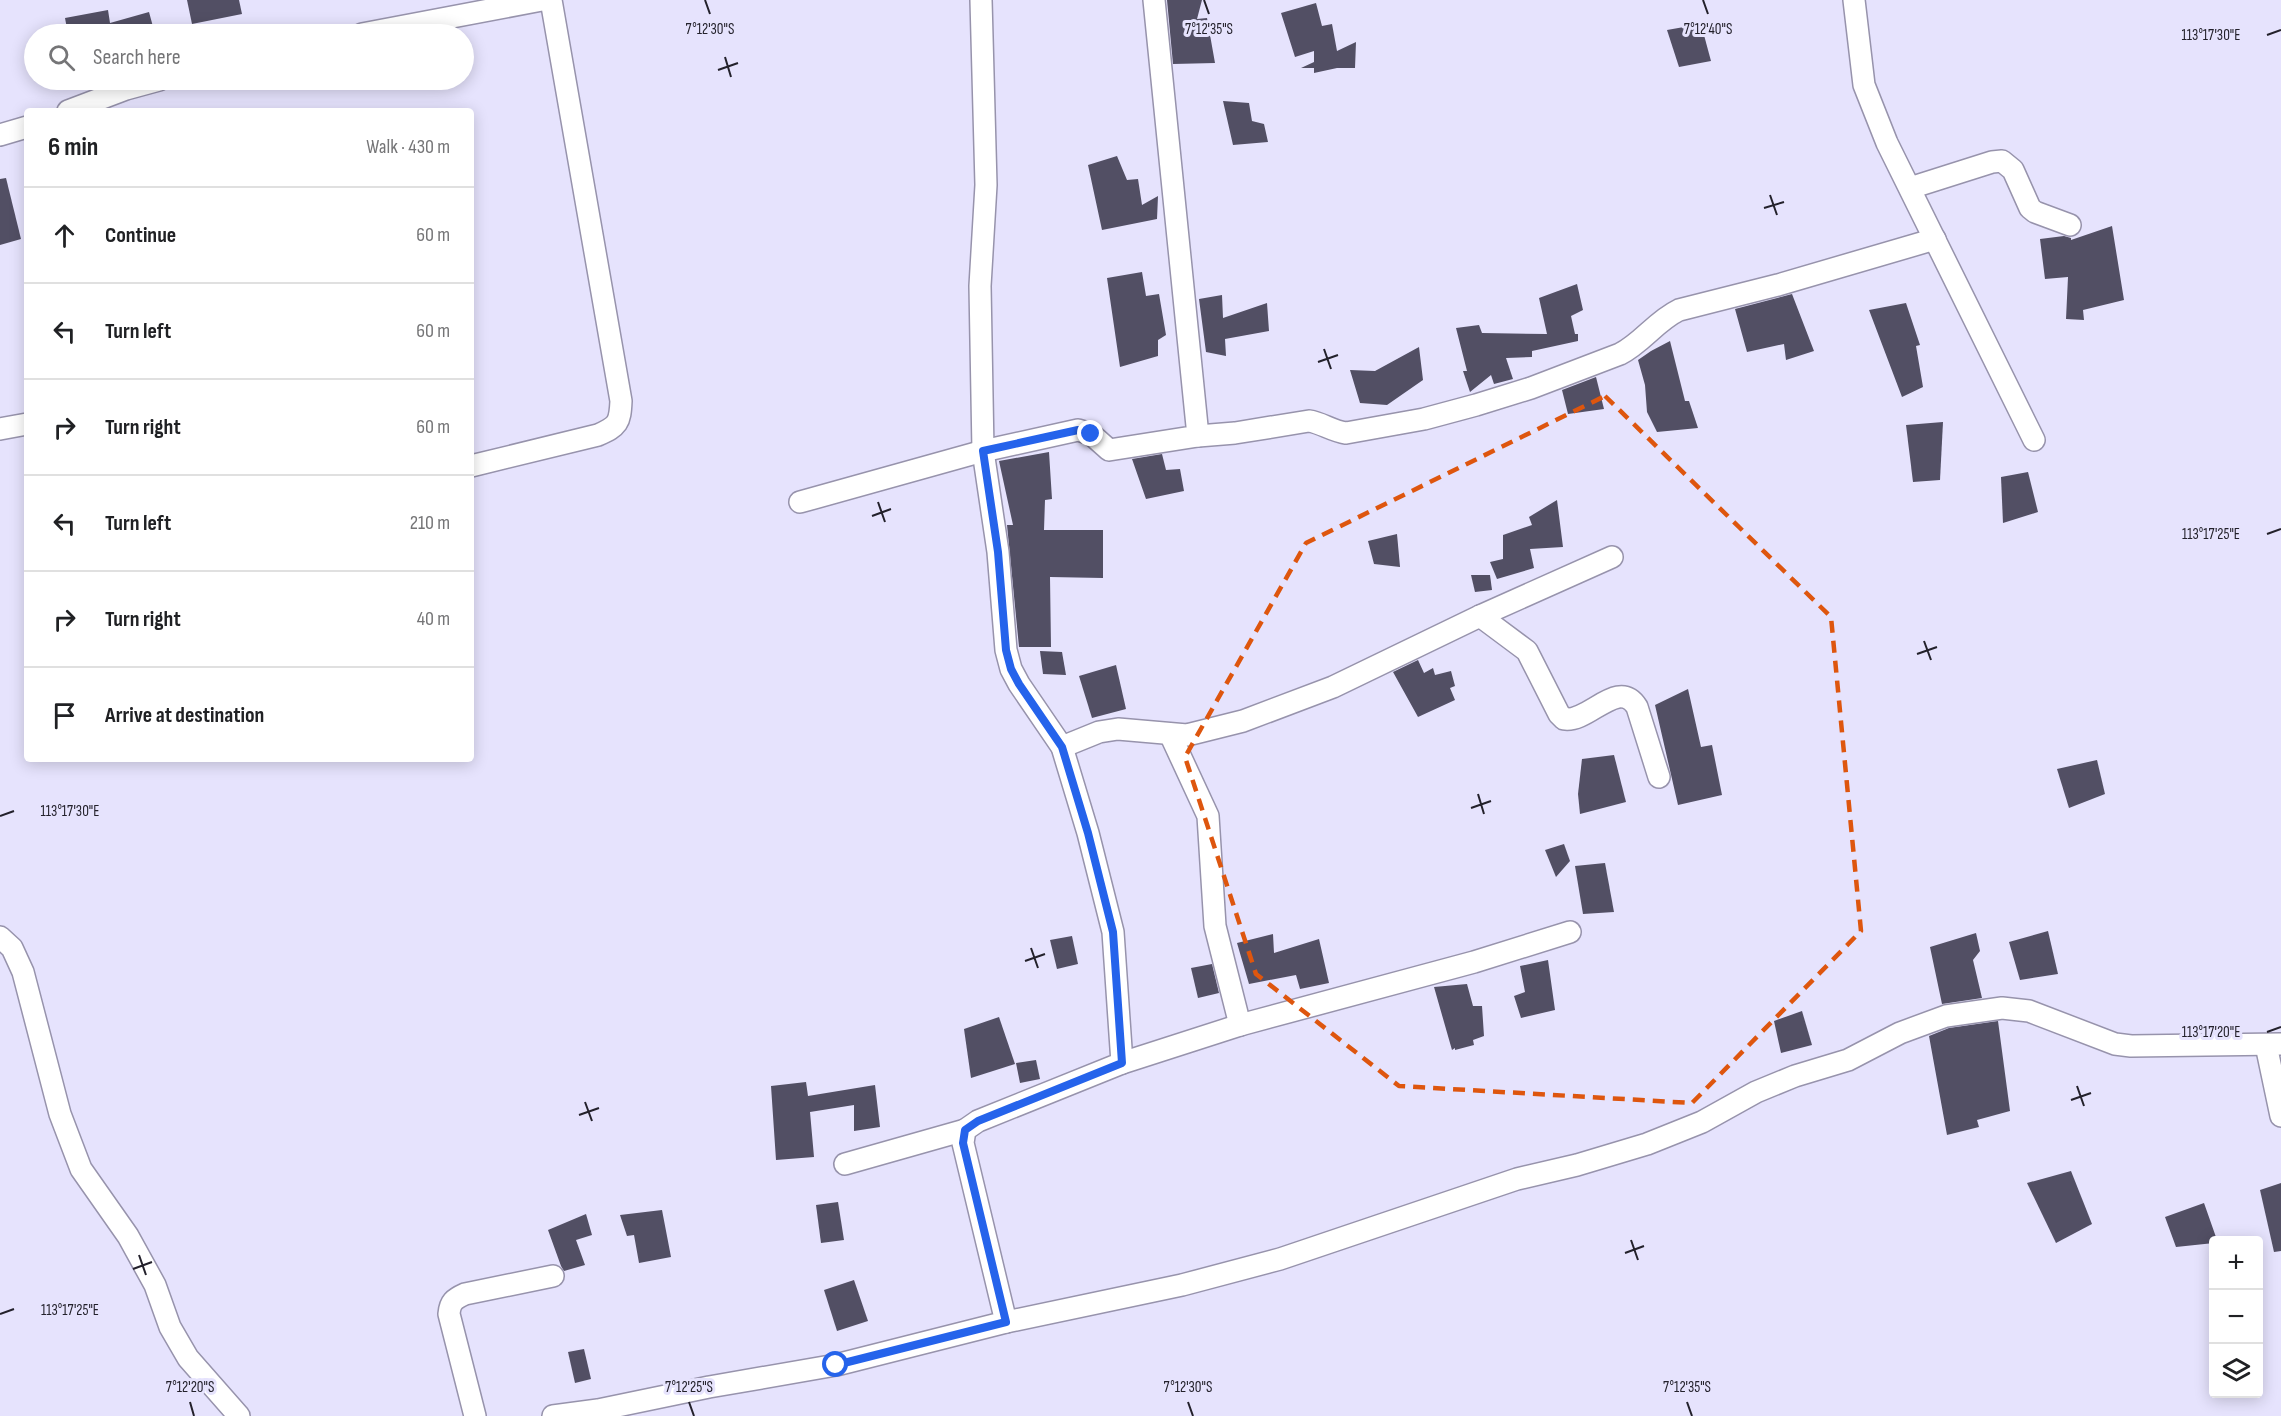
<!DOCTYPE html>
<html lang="en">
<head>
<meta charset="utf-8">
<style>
  body { margin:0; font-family:"Sofia Sans Condensed",sans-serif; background:#f2f2f2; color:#202124 }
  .controls { position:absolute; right:18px; bottom:18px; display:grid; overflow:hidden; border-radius:6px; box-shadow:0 3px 15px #0003 }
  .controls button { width:54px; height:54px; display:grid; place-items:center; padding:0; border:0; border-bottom:2px solid #e0e0e0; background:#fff; color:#202124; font:30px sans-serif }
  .stop { position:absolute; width:18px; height:18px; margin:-14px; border:4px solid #2563eb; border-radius:50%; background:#fff }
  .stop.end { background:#2563eb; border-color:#fff; box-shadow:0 2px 6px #0008 }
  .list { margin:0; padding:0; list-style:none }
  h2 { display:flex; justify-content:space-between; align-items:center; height:78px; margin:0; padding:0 24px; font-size:26px }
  h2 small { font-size:20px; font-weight:400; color:#757577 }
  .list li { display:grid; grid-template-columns:39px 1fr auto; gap:18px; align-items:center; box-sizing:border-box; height:96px; padding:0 24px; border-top:2px solid #e0e0e0 }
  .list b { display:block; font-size:22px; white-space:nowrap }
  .list em { font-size:20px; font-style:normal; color:#757577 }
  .icon { flex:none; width:33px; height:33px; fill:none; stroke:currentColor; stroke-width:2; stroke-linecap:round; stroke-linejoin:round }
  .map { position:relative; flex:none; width:2281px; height:1416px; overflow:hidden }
  .search { position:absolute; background:#fff; box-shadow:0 3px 15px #0003; left:24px; top:24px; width:450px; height:66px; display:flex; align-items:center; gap:15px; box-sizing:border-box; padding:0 21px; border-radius:33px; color:#757577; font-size:22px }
  .panel { position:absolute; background:#fff; box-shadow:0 3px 15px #0003; left:24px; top:108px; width:450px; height:654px; border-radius:6px }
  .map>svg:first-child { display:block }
</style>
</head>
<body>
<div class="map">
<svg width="2281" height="1416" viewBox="0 0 2281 1416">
  <rect width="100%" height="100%" fill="#e6e3fd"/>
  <!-- building -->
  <g fill="#524f64">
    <path d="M187,0H239L242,14L192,24Z"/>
    <path d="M1167,0H1202L1197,19L1207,18L1215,63L1173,64Z"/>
    <path d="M1316,3L1322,26L1332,24L1337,51L1356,42L1355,68H1337L1314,73V68H1301L1314,62V51L1295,57L1281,13Z"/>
    <path d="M108,10L110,23L149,12L155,34H68L65,18Z"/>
    <path d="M1701,24L1711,61L1679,67L1667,30Z"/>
    <path d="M1223,101L1249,103L1252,121L1264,124L1268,142L1233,145Z"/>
    <path d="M1117,156L1127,180L1138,179L1142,205L1158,196L1157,219L1102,230L1088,165Z"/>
    <path d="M6,178L21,239L0,245V179Z"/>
    <path d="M2112,226L2124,300L2083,310L2084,320L2066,319L2068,277L2045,279L2040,239L2064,236L2071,238V240Z"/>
    <path d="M1142,272L1146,296L1159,294L1166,335L1158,340V356L1120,367L1107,278Z"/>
    <path d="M1577,284L1583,310L1571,316L1575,334H1578V341L1532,351V357L1506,358L1513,379L1494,384L1491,375L1470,392L1463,371H1467L1456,328L1479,325L1482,333L1547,334L1539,298Z"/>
    <path d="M1792,294L1814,351L1786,360L1784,344L1747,352L1735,309Z"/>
    <path d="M1222,295L1223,318L1267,303L1269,331L1225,339L1226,356L1206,352L1199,299Z"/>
    <path d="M1906,303L1920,345L1916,346L1923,387L1902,397L1869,310Z"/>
    <path d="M1670,341L1685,401H1689L1698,428L1657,432L1647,412L1645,385L1638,360L1651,351Z"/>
    <path d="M1419,347L1423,380L1387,405L1360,403L1350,370L1375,371Z"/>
    <path d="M1596,377L1604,409L1568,414L1562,390Z"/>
    <path d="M1943,422L1940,480L1913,482L1906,425Z"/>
    <path d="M1049,452L1052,499L1045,500L1044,530H1103V578L1050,577L1051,647H1019L1007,525H1013L999,461Z"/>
    <path d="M1162,454L1166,470L1180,469L1184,491L1146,499L1132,459Z"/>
    <path d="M2028,472L2038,512L2003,523L2001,477Z"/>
    <path d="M1557,500L1563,547L1530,549L1534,568L1497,579L1490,562L1503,559V535L1532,525L1529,517Z"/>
    <path d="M1397,534L1400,567L1374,564L1368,541Z"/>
    <path d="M1471,575H1490L1492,590L1475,592Z"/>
    <path d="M1040,651L1062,652L1066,675L1043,674Z"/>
    <path d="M1418,660L1424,673L1433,668L1435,675L1451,671L1455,686L1450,688L1455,700L1418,717L1393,672Z"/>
    <path d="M1116,665L1126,709L1092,718L1079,676Z"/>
    <path d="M1688,689L1701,747L1712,745L1722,795L1678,805L1655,705Z"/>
    <path d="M1614,755L1626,802L1580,814L1578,794L1582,759Z"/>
    <path d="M2097,760L2105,794L2069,808L2057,769Z"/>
    <path d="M1564,844L1570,861L1556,877L1545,850Z"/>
    <path d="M1605,863L1614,912L1583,914L1575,866Z"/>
    <path d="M2048,931L2058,974L2020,980L2009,942Z"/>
    <path d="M1976,933L1980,951L1973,960L1982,998L1942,1004L1930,947Z"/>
    <path d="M1273,934L1274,953L1319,939L1329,983L1300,989L1296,975L1249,984L1237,943Z"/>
    <path d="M1072,936L1078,964L1057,969L1050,940Z"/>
    <path d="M1548,960L1555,1010L1521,1018L1514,996L1525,992L1520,966Z"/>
    <path d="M1212,964L1219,993L1198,998L1191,968Z"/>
    <path d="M1467,984L1473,1006H1482L1484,1036L1473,1040L1474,1045L1455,1050V1048L1452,1050L1434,987Z"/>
    <path d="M1802,1011L1812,1045L1781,1053L1774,1021Z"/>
    <path d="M999,1017L1015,1064L971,1078L964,1029Z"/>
    <path d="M1998,1021L2010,1111L1977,1120L1979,1127L1947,1135L1929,1036L1949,1028Z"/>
    <path d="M1036,1060L1040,1079L1020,1083L1016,1063Z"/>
    <path d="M806,1082L808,1096L875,1085L880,1127L854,1131V1105L810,1112L814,1157L776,1160L771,1086Z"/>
    <path d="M2071,1171L2092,1224L2056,1243L2027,1183Z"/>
    <path d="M2281,1183V1251L2274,1252L2260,1190Z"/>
    <path d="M838,1202L844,1240L821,1243L816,1205Z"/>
    <path d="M2204,1203L2217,1240H2214V1243L2176,1247L2165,1217Z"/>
    <path d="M662,1210L671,1257L639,1263L634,1235L627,1236L620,1215Z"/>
    <path d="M586,1214L592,1235L576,1240L585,1265L564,1271L561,1266L548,1230Z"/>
    <path d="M854,1280L868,1321L837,1331L824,1290Z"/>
    <path d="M584,1349L591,1379L575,1383L568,1352Z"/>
  </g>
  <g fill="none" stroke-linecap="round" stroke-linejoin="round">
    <defs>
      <g id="minor">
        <path d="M1854,0L1864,85L1887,143L2034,440"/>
        <path d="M362,34L542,0"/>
        <path d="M68,111L126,89L159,80"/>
        <path d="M0,135L27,127"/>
        <path d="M1910,188L1992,162L2002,161L2013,170L2030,208L2035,212L2070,225"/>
        <path d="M0,429L27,424"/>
        <path d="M1198,436L1235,433L1309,421C1322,423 1332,431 1346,433L1424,419L1476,405L1531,388L1620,354C1642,343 1656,321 1679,310L1778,285L1935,239"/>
        <path d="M471,466L598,435C618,426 620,423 621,401L551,0"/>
        <path d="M800,502L983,451L1078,430L1091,434L1109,450L1198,436L1154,0"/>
        <path d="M1480,616L1527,651L1559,714L1564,719C1589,723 1618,677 1637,707L1659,777"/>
        <path d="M1170,734L1208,816L1215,926L1240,1025"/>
        <path d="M1062,747L1099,732L1118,729L1187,735L1243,721L1333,687L1480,616L1612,557"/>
        <path d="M0,937L12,948L23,972L60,1114L81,1169L128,1236L155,1285L170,1327L188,1358L239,1416"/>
        <path d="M2266,1045L2281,1116"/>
        <path d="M1122,1063L1240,1025L1474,962L1570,932"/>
        <path d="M845,1164L965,1130"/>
        <path d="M1006,1322L1182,1285L1280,1259L1517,1179L1577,1165L1647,1144L1702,1122L1756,1092L1795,1076L1848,1060L1900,1033L1946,1016L2002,1008L2029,1011L2115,1044L2131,1046L2281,1044"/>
        <path d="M475,1416L449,1314C450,1302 454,1299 465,1294L553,1276"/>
        <path d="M553,1416L598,1410L709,1387L836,1365L1006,1322L963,1143L965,1130L978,1121L1122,1063L1113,932L1088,833L1062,747L1019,684L1011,669L1006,650L998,552L983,451L980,286L986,185L981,0"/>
      </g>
    </defs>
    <!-- minor casing -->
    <use href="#minor" stroke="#9793ac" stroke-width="24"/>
    <!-- minor -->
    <use href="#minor" stroke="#fff" stroke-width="21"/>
  </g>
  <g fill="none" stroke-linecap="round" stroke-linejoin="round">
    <!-- route -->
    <path stroke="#2563eb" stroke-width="8" d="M836,1365L1006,1322L963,1143L965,1130L978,1121L1122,1063L1113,932L1088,833L1062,747L1019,684L1011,669L1006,650L998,552L983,451L1078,430L1091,434"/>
  </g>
  <!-- marked area -->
  <path fill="none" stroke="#de560e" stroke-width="4.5" stroke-dasharray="12 8" stroke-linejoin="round" d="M1605,396L1831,617L1861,931L1692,1103L1399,1086L1256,974L1185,757L1306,543Z"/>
  <!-- ticks -->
  <path fill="none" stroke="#23212b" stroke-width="2" d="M705,0L710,14M1204,0L1209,14M1703,0L1708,14M2267,35L2281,30M725,57L731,77M718,70L738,63M1770,195L1777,215M1764,208L1784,202M1324,349L1331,369M1318,362L1338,355M878,502L885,522M872,516L891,509M2267,534L2281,529M1924,641L1931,660M1917,654L1937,647M1478,794L1484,814M1471,808L1491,801M0,816L14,811M1031,948L1038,968M1025,961L1045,954M2267,1032L2281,1027M2077,1086L2084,1106M2071,1100L2091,1093M585,1102L592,1121M579,1115L599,1108M1631,1240L1638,1260M1625,1253L1644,1246M139,1255L146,1275M133,1269L152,1262M0,1314L14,1309M190,1402L194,1416M689,1402L694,1416M1188,1402L1193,1416M1687,1402L1692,1416"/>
  <g font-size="15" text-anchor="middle" fill="#23212b" stroke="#e6e3fd" stroke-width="6" stroke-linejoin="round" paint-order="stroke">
    <text x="710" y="34">7°12'30"S</text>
    <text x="1209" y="34">7°12'35"S</text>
    <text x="1708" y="34">7°12'40"S</text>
    <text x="2211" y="40">113°17'30"E</text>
    <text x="2211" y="539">113°17'25"E</text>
    <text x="70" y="816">113°17'30"E</text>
    <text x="2211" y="1037">113°17'20"E</text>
    <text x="70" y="1315">113°17'25"E</text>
    <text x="190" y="1392">7°12'20"S</text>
    <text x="689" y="1392">7°12'25"S</text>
    <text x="1188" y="1392">7°12'30"S</text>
    <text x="1687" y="1392">7°12'35"S</text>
  </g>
</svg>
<div class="controls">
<button>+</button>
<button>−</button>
<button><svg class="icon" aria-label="layers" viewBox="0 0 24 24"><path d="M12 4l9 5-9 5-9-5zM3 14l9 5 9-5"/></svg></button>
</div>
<div class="stop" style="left:836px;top:1365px"></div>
<div class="stop end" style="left:1091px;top:434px"></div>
<div class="search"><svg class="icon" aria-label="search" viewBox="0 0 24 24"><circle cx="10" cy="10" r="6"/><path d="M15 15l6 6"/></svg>Search here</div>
<section class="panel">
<h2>6 min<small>Walk · 430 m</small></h2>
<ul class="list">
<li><svg class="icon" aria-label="ahead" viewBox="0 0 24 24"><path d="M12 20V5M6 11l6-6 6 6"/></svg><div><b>Continue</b></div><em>60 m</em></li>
<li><svg class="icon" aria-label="left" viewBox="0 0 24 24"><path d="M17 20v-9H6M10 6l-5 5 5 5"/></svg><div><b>Turn left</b></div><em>60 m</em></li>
<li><svg class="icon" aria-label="right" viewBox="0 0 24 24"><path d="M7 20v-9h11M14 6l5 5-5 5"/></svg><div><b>Turn right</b></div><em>60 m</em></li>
<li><svg class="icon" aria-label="left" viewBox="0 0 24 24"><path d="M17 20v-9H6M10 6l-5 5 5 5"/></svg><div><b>Turn left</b></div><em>210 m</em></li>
<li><svg class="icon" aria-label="right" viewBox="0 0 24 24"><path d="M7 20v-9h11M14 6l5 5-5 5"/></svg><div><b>Turn right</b></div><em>40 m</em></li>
<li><svg class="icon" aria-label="arrive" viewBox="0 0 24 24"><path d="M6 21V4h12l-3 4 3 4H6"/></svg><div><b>Arrive at destination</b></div></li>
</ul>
</section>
</div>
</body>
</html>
